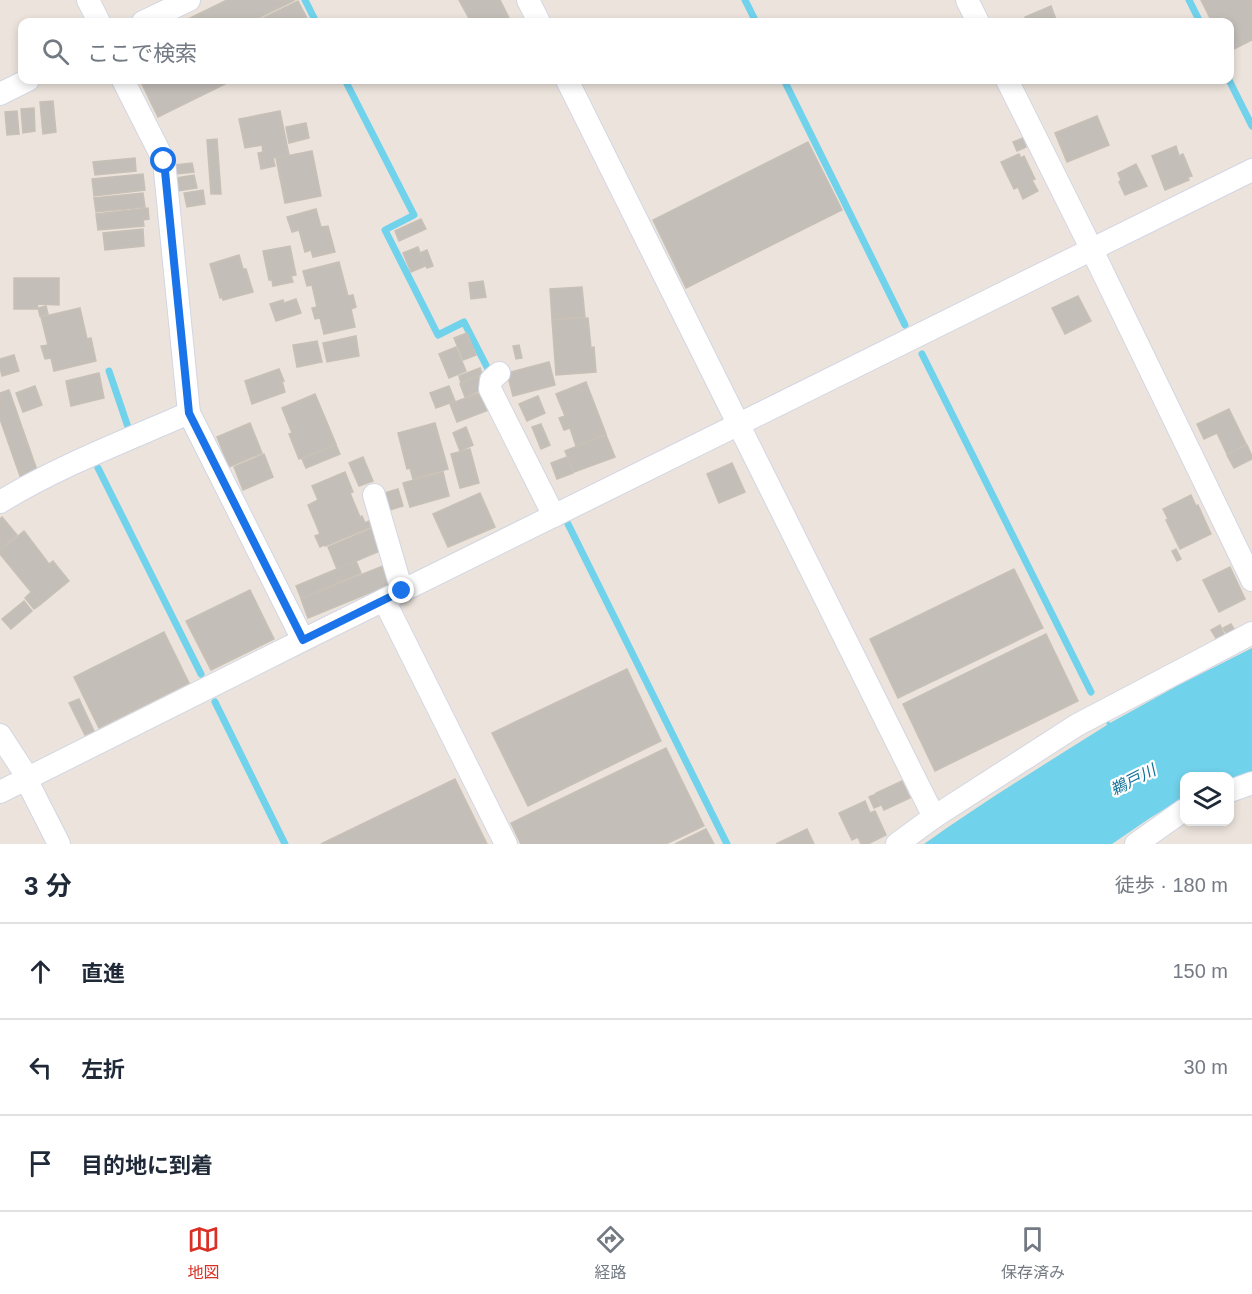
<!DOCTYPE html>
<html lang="ja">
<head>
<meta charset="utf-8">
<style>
  body { margin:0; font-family:Arial,"Noto Sans JP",sans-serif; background:#f6f6f7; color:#1f2937 }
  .controls { position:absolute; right:18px; bottom:18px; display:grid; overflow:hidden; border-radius:12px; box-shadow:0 3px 9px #0003 }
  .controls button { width:54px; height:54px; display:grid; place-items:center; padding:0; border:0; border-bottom:2px solid #e0e1e3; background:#fff; color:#1f2937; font:30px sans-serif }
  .stop { position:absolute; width:18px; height:18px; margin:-14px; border:4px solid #1a73e8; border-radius:50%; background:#fff }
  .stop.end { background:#1a73e8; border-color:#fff; box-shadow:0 2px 6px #0008 }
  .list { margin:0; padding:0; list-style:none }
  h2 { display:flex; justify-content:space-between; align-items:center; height:78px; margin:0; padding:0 24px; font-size:26px }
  h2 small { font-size:20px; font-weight:400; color:#747a83 }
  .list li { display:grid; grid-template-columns:39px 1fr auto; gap:18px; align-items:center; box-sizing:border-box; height:96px; padding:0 24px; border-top:2px solid #e0e1e3 }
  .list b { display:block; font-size:22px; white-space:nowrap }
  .list em { font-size:20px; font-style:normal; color:#747a83 }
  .icon { flex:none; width:33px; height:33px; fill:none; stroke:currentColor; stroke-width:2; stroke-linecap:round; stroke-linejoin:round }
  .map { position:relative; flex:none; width:1252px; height:844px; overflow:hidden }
  .search { position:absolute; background:#fff; box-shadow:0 3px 9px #0003; left:18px; right:18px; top:18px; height:66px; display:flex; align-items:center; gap:15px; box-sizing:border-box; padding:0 21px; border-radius:12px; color:#747a83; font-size:22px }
  .sheet { height:366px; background:#fff }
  nav { display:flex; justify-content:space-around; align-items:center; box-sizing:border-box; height:84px; border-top:2px solid #e0e1e3; background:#fff; font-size:16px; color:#747a83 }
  nav a { display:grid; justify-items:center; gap:3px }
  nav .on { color:#d93025 }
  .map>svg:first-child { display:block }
</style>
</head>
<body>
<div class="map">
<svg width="1252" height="844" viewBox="0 0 1252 844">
  <rect width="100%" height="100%" fill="#ece4dc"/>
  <!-- water -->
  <path fill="#71d2ec" d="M1252,648V772L1230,780V776H1184V797L1150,818L1112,844H924C983,802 1045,764 1107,725L1106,722L1109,721L1110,723L1177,686Z"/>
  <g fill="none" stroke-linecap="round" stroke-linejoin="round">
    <!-- stream -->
    <g stroke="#71d2ec" stroke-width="7">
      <path d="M305,0L316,22"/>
      <path d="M745,0L756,22"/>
      <path d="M1189,0L1200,22"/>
      <path d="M345,80L414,215L385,230L438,335L464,322L489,371"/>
      <path d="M784,80L905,325"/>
      <path d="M1229,80L1252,126"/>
      <path d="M922,354L1091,692"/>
      <path d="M109,371L129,430"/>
      <path d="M98,468L201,674"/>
      <path d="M568,524L727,844"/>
      <path d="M215,702L285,844"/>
    </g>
  </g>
  <!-- building -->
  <g fill="#c4beb9" stroke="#c7c0b6" stroke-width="1.5">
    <path d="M227,0H295L250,22H182Z"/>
    <path d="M459,0H500L511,22H471Z"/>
    <path d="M1201,0H1252V40L1230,51V22H1212Z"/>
    <path d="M298,1L309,22H255Z"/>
    <path d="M1051,6L1057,22H1028L1025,17Z"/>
    <path d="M140,80H233L158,117Z"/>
    <path d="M53,101L56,132L43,134L40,102Z"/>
    <path d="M34,108L35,131L23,133L21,109Z"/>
    <path d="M17,111L19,134L7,135L5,112Z"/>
    <path d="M280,111L289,155L273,158L275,166L261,169L258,153L263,152L262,145L245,148L239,119Z"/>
    <path d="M1097,116L1109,145L1067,162L1055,133Z"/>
    <path d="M306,123L309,138L289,143L286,127Z"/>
    <path d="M1023,138L1026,147L1017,151L1013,142Z"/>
    <path d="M217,139L221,194H211L207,140Z"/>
    <path d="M808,142L842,210L686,288L653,220Z"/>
    <path d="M1176,146L1179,156L1183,154L1192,176L1188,177L1189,180L1165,190L1152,156Z"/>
    <path d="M312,151L321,196L285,203L276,158Z"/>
    <path d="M1019,154L1021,158L1024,156L1035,179L1032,180L1038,191L1023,199L1018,187L1014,189L1001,162Z"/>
    <path d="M135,158L136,171L95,175L93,162Z"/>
    <path d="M192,163L194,172L177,174L175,165Z"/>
    <path d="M1136,164L1147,186L1125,195L1119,182L1121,180L1118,173Z"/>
    <path d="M143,174L145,190L94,196L92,179Z"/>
    <path d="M194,175L197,188L178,191L175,178Z"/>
    <path d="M203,190L205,204L187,207L184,193Z"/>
    <path d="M143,193L145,207L96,212L94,198Z"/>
    <path d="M148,208L149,219L143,220L144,226L98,230L96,214Z"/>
    <path d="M316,209L321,227L328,226L335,252L313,257L311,250L305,252L299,230L292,232L287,217Z"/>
    <path d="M421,219L426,229L399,241L395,231Z"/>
    <path d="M143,229L144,246L105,250L103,233Z"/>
    <path d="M290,246L296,275L291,276L293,282L273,286L272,280H269L263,251Z"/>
    <path d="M418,247L425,266L411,272L403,253Z"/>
    <path d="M427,250L433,266L427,268L420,253Z"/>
    <path d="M239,255L243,269H246L253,292L223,300L222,297L220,298L210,264Z"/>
    <path d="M339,262L348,296L353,295L356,307L351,309L355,327L324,334L320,318L315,319L312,308L317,307L312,285L307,286L303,271Z"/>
    <path d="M14,278H59V305L38,304L37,309H14Z"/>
    <path d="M483,281L486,297L471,299L469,283Z"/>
    <path d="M582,287L585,317L552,319L550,289Z"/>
    <path d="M1078,296L1091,321L1065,334L1052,308Z"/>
    <path d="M296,299L301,313L276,321L270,304L283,300L284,303Z"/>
    <path d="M46,306L48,314L40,316L38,308Z"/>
    <path d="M80,308L87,339L91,338L96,361L54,371L51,358L45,359L41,346L48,345L41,317Z"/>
    <path d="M588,318L591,348L594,347L596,372L556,375L552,320Z"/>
    <path d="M467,333L476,355L463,360L454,338Z"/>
    <path d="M356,336L359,356L327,362L323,343Z"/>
    <path d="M317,341L322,362L297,367L293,345Z"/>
    <path d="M519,345L522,358L516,359L513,346Z"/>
    <path d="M456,347L466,371L449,378L439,354Z"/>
    <path d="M14,355L19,371L2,376L0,368V359Z"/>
    <path d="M549,362L555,385L513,396L507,373Z"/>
    <path d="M480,368L482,374L461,383L459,376Z"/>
    <path d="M279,369L284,381H282L285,392L252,404L245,381Z"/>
    <path d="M99,373L104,398L71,406L66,381Z"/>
    <path d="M484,374L486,388L465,397L460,384Z"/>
    <path d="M586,382L606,434L576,446L570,428L564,430L559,418L565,416L556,394Z"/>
    <path d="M35,386L42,405L23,412L16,393Z"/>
    <path d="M449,386L455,401L436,408L430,393Z"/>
    <path d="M9,390L37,470L20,476L0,419V393Z"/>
    <path d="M484,391L491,409L457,422L450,404Z"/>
    <path d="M315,394L336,444L299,459L289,434L292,433L282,408Z"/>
    <path d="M538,396L545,413L527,421L519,404Z"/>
    <path d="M1229,409L1246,444L1227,454L1217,433L1204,439L1197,424Z"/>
    <path d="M250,423L262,453L229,467L217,437Z"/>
    <path d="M435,423L448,469L413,479L410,468L407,469L398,433Z"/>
    <path d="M541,424L550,445L541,449L532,427Z"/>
    <path d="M466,427L473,445L460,451L453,433Z"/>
    <path d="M606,435L615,457L574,472L565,451Z"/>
    <path d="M336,445L340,454L306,468L302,459Z"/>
    <path d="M1247,445L1252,456V459L1234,468L1227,455Z"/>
    <path d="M470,449L479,483L460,488L451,454Z"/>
    <path d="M264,454L273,477L243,490L234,467Z"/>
    <path d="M363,457L373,481L359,486L349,463Z"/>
    <path d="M567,457L573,473L557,479L551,463Z"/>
    <path d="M732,463L745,492L719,503L707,474Z"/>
    <path d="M345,472L353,492L350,493L360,517L362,516L365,523L369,521L371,527L325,546L324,545L320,547L315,536L320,534L308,505L318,500L312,486Z"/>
    <path d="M443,472L449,496L410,507L403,483Z"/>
    <path d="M398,489L403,506L383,512L378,495Z"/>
    <path d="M480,493L495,527L448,547L433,514Z"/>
    <path d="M1191,495L1196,506L1198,505L1211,534L1180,549L1166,520L1168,519L1163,509Z"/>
    <path d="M2,517L17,535L0,550V519Z"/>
    <path d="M373,528L382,550L337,569L328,547Z"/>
    <path d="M24,531L49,564L53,561L69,581L41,604L0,554V551Z"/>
    <path d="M1176,549L1181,559L1177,561L1172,551Z"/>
    <path d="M356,561L361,573L301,598L296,586Z"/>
    <path d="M383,566L391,584L308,618L301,599Z"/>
    <path d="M1230,567L1245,599L1219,612L1203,580Z"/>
    <path d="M1014,569L1043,628L898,698L870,639Z"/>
    <path d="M250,590L274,639L211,670L186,621Z"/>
    <path d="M31,592L41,604L34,609L25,598Z"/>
    <path d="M24,601L32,611L11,629L2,619Z"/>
    <path d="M1231,624L1234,629L1226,633L1223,628Z"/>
    <path d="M1220,625L1224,634L1216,638L1211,630Z"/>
    <path d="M164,632L189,683L99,728L74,677Z"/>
    <path d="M1046,634L1078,701L935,771L903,704Z"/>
    <path d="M627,669L661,741L528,806L492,733Z"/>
    <path d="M79,699L94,731L85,735L69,703Z"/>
    <path d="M666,748L704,826L666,844H521L511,823Z"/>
    <path d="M455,779L487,844H321Z"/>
    <path d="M902,781L910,798L884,810L876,793Z"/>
    <path d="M876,794L881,805L874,808L869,797Z"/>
    <path d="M865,801L870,813L875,811L886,835L868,844H861L858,837L852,840L839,813Z"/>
    <path d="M706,829L714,844H675Z"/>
    <path d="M807,829L814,844H776Z"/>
  </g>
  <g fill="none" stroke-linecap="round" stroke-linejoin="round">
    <defs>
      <g id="minor">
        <path d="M88,0L99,22"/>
        <path d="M528,0L539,22"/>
        <path d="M967,0L978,22"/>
        <path d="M143,22L189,0"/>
        <path d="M123,80L164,161L189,413L303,640"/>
        <path d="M567,80L934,817"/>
        <path d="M1007,80L1092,250L1252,580"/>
        <path d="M0,94L28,80"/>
        <path d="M499,373L491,380L490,389L554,516"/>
        <path d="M374,495L402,591"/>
        <path d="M0,502C59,466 125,441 189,413"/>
        <path d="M384,600L506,844"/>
        <path d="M0,735L28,778"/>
        <path d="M26,779L59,844"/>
        <path d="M1230,791L1252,783"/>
        <path d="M0,792L303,640L1252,170"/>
        <path d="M897,844L934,817L1077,725L1252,633"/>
        <path d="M1136,844L1184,810"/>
      </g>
    </defs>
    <!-- minor casing -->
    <use href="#minor" stroke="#d2d6e3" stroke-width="24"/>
    <!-- minor -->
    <use href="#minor" stroke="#fff" stroke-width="22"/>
  </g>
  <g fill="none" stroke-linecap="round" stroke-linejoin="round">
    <!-- route -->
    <path stroke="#1a73e8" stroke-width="8" d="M164,161L189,413L303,640L402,591"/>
  </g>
  <g text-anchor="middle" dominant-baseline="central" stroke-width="4.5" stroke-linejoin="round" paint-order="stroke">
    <!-- water labels -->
    <g font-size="16" font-style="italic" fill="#107198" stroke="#fff">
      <text transform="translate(1133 780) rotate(-27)">鵜戸川</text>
    </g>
  </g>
</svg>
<div class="controls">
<button><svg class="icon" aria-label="layers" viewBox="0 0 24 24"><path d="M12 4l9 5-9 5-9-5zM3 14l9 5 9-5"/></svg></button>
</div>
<div class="stop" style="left:164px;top:161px"></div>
<div class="stop end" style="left:402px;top:591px"></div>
<div class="search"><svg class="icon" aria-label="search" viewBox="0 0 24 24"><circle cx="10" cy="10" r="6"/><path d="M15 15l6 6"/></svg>ここで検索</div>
</div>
<section class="sheet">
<h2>3 分<small>徒歩 · 180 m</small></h2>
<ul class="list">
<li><svg class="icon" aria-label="ahead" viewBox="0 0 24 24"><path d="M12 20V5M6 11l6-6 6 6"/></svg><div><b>直進</b></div><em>150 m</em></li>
<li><svg class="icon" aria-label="left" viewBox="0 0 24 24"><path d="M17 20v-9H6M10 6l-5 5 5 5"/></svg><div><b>左折</b></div><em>30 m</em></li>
<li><svg class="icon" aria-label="arrive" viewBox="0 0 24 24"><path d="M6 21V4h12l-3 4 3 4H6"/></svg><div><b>目的地に到着</b></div></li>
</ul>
</section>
<nav>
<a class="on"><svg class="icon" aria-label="map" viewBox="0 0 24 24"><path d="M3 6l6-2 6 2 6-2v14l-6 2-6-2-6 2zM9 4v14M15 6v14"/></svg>地図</a>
<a><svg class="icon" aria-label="directions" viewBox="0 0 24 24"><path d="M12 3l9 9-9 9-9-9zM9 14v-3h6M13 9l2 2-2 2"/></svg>経路</a>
<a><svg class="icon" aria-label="saved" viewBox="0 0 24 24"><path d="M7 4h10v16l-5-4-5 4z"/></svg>保存済み</a>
</nav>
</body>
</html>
